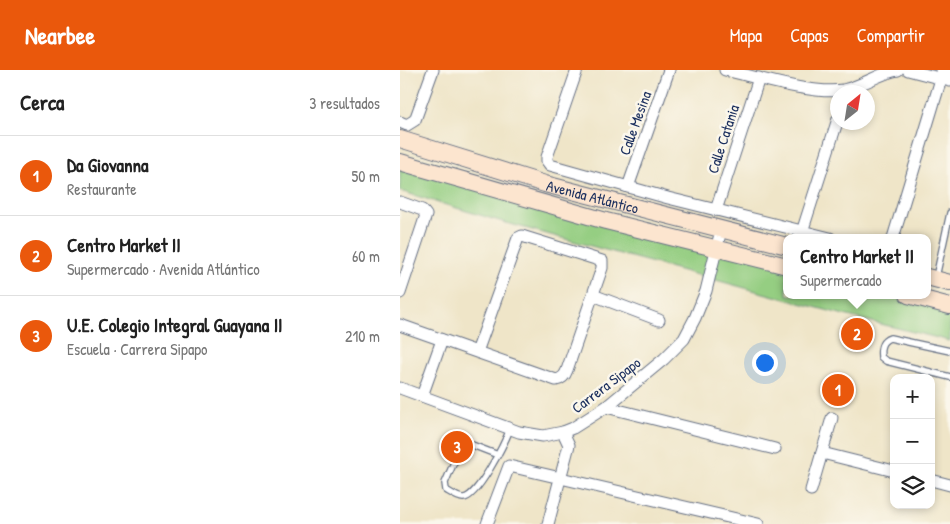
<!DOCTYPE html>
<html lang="es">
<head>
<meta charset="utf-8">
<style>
  body { margin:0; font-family:"Patrick Hand",sans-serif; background:#f2f2f2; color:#222 }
  .controls { position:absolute; right:15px; bottom:15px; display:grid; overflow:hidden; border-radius:10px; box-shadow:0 2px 8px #0003 }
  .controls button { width:45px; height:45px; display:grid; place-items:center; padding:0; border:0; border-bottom:1px solid #e0e0e0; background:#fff; color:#222; font:25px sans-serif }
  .compass { position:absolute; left:430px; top:15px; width:45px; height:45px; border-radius:50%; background:#fff; box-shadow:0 2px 8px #0003; rotate:30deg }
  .you { position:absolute; left:364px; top:292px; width:18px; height:18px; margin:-12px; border:4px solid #fff; border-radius:50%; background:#1a73e8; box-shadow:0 0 0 8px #1a73e833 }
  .badge { display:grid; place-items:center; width:32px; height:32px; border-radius:50%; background:#ea580c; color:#fff; font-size:16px; font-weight:700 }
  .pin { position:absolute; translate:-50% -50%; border:2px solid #fff; box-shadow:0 1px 5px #0006 }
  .popup { position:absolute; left:383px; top:164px; width:148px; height:65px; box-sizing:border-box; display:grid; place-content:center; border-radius:10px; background:#fff; filter:drop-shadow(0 1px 4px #0005); font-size:16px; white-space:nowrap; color:#767676 }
  .popup b { font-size:19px; color:#222 }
  .popup::after { content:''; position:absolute; left:50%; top:100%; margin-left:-10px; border:10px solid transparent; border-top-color:#fff }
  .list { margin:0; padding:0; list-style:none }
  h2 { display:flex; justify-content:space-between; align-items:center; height:65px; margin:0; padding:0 20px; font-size:21px }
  h2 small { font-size:16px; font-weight:400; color:#767676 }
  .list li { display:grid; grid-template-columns:32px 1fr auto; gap:15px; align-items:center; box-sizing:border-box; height:80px; padding:0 20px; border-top:1px solid #e0e0e0 }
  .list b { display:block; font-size:19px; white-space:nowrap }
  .list p { margin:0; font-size:16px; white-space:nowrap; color:#767676 }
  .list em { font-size:16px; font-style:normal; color:#767676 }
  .icon { flex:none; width:28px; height:28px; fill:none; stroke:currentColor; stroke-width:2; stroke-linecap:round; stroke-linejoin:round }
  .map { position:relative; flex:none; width:550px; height:454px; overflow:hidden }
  header { display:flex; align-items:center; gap:30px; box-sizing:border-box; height:70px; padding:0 25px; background:#ea580c; color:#fff }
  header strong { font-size:24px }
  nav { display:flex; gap:28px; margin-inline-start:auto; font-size:18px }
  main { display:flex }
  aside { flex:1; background:#fff }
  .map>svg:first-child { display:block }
</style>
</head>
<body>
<header>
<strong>Nearbee</strong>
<nav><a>Mapa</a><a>Capas</a><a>Compartir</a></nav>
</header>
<main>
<aside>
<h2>Cerca<small>3 resultados</small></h2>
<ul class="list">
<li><span class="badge">1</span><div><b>Da Giovanna</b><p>Restaurante</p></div><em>50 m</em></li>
<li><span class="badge">2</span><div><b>Centro Market II</b><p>Supermercado · Avenida Atlántico</p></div><em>60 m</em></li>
<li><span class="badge">3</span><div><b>U.E. Colegio Integral Guayana II</b><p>Escuela · Carrera Sipapo</p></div><em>210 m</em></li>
</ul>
</aside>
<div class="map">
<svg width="550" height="454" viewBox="0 0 550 454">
  <rect width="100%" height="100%" fill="#fbf7ec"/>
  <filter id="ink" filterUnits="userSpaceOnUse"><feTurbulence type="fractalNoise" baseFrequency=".02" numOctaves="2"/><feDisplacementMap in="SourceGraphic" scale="10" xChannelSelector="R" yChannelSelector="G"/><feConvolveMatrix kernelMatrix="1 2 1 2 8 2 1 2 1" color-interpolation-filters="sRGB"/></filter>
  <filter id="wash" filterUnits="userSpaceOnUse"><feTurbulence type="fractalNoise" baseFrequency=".0096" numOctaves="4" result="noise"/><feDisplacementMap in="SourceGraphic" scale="20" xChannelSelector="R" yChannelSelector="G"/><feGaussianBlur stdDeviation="1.12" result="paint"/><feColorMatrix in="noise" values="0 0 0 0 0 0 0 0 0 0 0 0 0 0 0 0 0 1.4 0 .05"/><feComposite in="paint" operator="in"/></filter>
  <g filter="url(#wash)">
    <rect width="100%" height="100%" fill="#efe5c8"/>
    <!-- green -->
    <path fill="#95ce82" stroke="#587e70" d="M0,92L387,196V225H508L550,236V271L444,245L103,152L0,121Z"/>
  </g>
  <g filter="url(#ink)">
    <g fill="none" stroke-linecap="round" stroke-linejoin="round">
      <defs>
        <g id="lane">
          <path d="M536,207L550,143"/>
          <path d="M550,281L490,268C481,271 480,278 481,287L486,291L550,307"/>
          <path d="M98,385L67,373H64L61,376L45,413L46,420C51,423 58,428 63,428C77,429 105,372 110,359"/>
        </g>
        <g id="street">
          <path d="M177,0L147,87V91L150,95L268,128L430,168"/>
          <path d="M325,0C356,7 413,25 443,20C463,16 479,3 498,0"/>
          <path d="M508,0L550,11"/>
          <path d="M541,0L550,2"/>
          <path d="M0,52L7,55L15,50L33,0"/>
          <path d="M228,117L269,0"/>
          <path d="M0,132L22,140L26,145L0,223"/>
          <path d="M316,140L359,8"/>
          <path d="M402,162L438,49"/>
          <path d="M493,168L541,9"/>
          <path d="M193,225L259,250"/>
          <path d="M0,255C52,273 104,292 156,310C162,309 165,306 167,300L202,198V191L125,167L122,166L118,168L77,282"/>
          <path d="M0,318L119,362L143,366L163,362L173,358L206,337L264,289L284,269L295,248L306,221L321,160"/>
          <path d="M22,326L42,270"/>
          <path d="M206,337L375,379"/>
          <path d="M422,383L494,401"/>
          <path d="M531,410L550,415"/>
          <path d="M411,420L432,348"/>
          <path d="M87,454L109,396L358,454"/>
          <path d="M148,454L169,375L163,362"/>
        </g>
        <g id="secondary">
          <path id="s1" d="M0,69L145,114L387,176"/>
          <path d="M0,92L206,151L387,196"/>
          <path d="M527,207L550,213"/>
          <path d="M508,225L550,236"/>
        </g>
      </defs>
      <!-- lane casing -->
      <use href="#lane" stroke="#656f83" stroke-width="8"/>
      <!-- street casing -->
      <use href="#street" stroke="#656f83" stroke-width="13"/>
      <!-- secondary casing -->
      <use href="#secondary" stroke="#656f83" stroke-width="18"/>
      <!-- lane -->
      <use href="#lane" stroke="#fff" stroke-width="5.5"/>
      <!-- street -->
      <use href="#street" stroke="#fff" stroke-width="11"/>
      <!-- secondary -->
      <use href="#secondary" stroke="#fce5cf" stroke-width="16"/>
    </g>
  </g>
  <g text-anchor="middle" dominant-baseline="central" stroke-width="5" stroke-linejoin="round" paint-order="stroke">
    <!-- street labels -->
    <g font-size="15" fill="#1b2f5e" stroke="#fbf7ec">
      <text transform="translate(235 53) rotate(-70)">Calle Mesina</text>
      <text transform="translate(323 69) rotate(-72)">Calle Catania</text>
      <text stroke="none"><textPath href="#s1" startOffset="201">Avenida Atlántico</textPath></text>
      <text transform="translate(206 315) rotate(-37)">Carrera Sipapo</text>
    </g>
  </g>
</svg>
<div class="controls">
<button>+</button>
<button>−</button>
<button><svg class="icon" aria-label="layers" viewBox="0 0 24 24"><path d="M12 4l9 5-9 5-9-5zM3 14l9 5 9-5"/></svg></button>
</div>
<svg class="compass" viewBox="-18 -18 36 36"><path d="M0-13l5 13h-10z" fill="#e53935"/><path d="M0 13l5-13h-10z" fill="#767676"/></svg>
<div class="you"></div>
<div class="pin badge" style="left:438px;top:320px">1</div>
<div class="pin badge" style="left:457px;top:264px">2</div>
<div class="popup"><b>Centro Market II</b>Supermercado</div>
<div class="pin badge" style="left:57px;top:377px">3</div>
</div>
</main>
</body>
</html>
